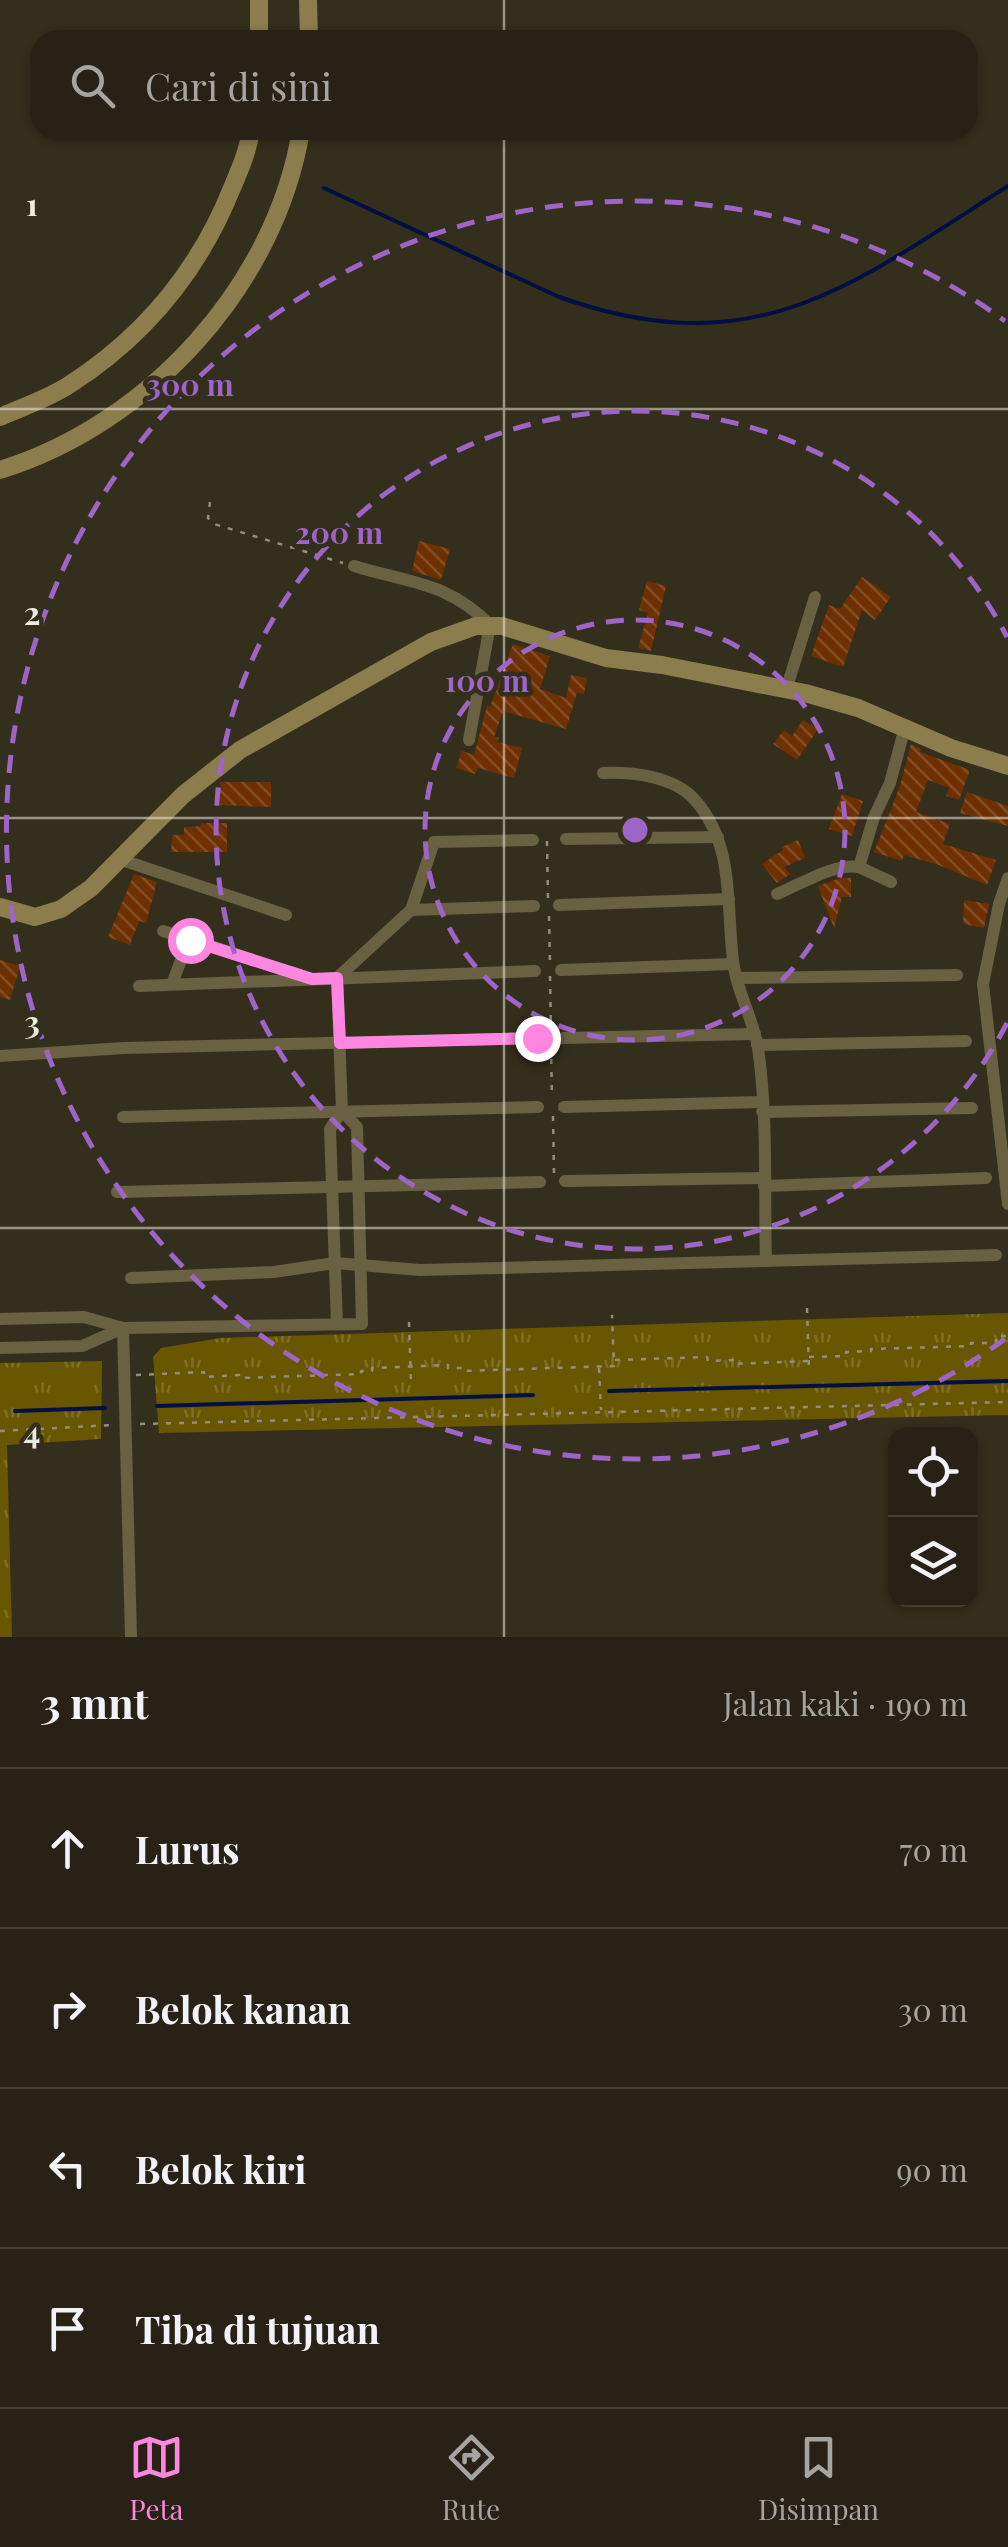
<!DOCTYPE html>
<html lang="id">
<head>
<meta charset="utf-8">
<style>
  body { margin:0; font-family:"Playfair Display",serif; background:#2f2a1e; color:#f1f3f6 }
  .controls { position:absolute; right:30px; bottom:30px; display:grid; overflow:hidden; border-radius:20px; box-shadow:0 2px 8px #0004 }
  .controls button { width:90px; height:90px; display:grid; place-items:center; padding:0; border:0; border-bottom:2px solid #433f34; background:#272215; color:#f1f3f6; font:50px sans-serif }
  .stop { position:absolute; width:30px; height:30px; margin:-22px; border:8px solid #fe86e1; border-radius:50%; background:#fff }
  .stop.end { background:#fe86e1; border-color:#fff; box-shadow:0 2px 10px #0008 }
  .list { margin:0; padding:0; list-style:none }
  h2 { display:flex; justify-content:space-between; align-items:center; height:130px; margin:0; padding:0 40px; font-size:42px }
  h2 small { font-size:32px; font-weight:400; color:#a4a4a0 }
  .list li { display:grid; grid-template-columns:65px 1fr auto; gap:30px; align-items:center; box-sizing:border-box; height:160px; padding:0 40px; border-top:2px solid #433f34 }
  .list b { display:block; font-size:38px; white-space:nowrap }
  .list em { font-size:32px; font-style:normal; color:#a4a4a0 }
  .icon { flex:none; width:55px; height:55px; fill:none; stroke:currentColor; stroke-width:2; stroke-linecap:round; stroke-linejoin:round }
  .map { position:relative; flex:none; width:1008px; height:1637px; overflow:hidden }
  .search { position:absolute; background:#272215; box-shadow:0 2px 8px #0004; left:30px; right:30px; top:30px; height:110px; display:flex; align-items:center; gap:25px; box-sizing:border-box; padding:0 35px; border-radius:30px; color:#a4a4a0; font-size:38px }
  .sheet { height:770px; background:#272215 }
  nav { display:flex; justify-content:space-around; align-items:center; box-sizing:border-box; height:140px; border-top:2px solid #433f34; background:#272215; font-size:28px; color:#a4a4a0 }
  nav a { display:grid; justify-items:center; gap:5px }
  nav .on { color:#fe86e1 }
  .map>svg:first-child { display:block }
</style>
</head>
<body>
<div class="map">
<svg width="1008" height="1637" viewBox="0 0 1008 1637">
  <defs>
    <pattern id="grass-tufts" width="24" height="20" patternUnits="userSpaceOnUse" patternTransform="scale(2.5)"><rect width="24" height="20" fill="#695600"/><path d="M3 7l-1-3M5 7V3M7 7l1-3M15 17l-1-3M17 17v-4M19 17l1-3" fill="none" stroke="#7f6e25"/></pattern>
    <pattern id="building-back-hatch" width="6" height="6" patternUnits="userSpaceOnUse" patternTransform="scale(2.5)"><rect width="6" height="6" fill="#6e3000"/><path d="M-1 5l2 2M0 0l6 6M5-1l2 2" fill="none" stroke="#834e25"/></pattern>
  </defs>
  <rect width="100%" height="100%" fill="#342e1c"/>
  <!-- grass -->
  <g fill="url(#grass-tufts)">
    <path d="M1008,1313V1415L159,1433L153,1357L161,1348L220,1338Z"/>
    <path d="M102,1361L101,1439L7,1445L12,1637H0V1363Z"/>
  </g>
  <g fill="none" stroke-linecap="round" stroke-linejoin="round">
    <!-- stream -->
    <g stroke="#000f44" stroke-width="4">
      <path d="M324,188L559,297C755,366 849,287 1008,186"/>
      <path d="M609,1391L1008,1381"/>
      <path d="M157,1406L533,1395"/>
      <path d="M15,1411L105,1408"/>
    </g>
  </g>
  <!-- building -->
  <g fill="url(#building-back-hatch)">
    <path d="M419,541L450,549L441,580L412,571Z"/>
    <path d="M862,577L891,597L875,620L862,610L843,667L811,656L829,605L840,609Z"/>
    <path d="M647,581L666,586L651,651L638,648L648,613L639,610Z"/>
    <path d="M513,644L550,656L540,689L566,698L571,675L587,678L584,694L577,693L566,729L503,711L494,737L499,738L497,742L522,748L514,778L478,768L475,774L456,768L462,751L474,755L487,706L490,707Z"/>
    <path d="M803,720L818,729L797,760L773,744L784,730L792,736Z"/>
    <path d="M911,744L921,749L920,752L970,770L959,800L946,796L949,788L928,780L916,812L950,824L943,844L996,860L987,885L936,864L904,855L902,861L874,852L900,786Z"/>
    <path d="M220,782H271V807L220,805Z"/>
    <path d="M967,792L1008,806V826L960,813Z"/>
    <path d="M842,794L863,801L852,836L829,829Z"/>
    <path d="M201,823H227V852H171L172,835H184V827L201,826Z"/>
    <path d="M798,840L805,858L784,867L790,874L777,883L762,864L783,850L782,847Z"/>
    <path d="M134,874L157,882L146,923L139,921L130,945L108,937Z"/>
    <path d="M840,878H851V897H842L834,928L818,886Z"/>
    <path d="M964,900L989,904L984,928L963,924Z"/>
    <path d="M0,960L20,966L10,1000L0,997Z"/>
  </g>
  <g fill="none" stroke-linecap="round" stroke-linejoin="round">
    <!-- path -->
    <g stroke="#928e7f" stroke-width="2.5" stroke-dasharray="5 8" stroke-linecap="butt">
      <path d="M210,502L208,518L214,524L343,563"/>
      <path d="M547,841L548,898"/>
      <path d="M549,916L550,963"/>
      <path d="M550,976L551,1033"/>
      <path d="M551,1046L552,1098"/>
      <path d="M553,1116L554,1173"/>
      <path d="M807,1308L809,1370"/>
      <path d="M409,1322L411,1382"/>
      <path d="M809,1357L846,1356V1352L871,1351V1349L971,1346V1343H996V1336H1008"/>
      <path d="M615,1360L707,1357L708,1361L733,1360V1364L809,1361"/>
      <path d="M599,1368L601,1410"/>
      <path d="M136,1375L204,1372V1377L239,1375V1378L361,1374V1371H372V1368L448,1365V1368H462V1371L614,1366L612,1315"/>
      <path d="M140,1424L1008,1402"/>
      <path d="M0,1431L112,1425"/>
    </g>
    <!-- street -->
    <g stroke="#6a6143" stroke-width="12">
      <path d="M354,566C409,583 448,582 490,625L469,740"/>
      <path d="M786,690L815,597"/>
      <path d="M603,773C633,772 674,776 695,800C735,845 726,905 733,960C736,990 753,1018 758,1048C768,1117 764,1191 766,1261"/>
      <path d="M566,839L718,837"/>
      <path d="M119,859L286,915"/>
      <path d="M1008,878L999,904L983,984L1008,1204"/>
      <path d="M891,882L859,867L874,817L890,783L905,727"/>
      <path d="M777,894C801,884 834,863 859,867"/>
      <path d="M559,905L729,899"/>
      <path d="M411,910L534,906"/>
      <path d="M163,931L300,975"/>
      <path d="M561,970L733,964"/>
      <path d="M738,978L957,975"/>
      <path d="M172,984L189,939"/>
      <path d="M139,986L535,971"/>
      <path d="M563,1038L755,1034"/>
      <path d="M757,1045L966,1041"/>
      <path d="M0,1056L124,1048L537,1038"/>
      <path d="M564,1107L761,1102"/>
      <path d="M762,1112L972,1108"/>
      <path d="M123,1117L538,1107"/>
      <path d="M565,1181L764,1178"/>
      <path d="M764,1186L986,1178"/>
      <path d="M117,1192L540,1182"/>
      <path d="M131,1278L274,1272L335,1263L420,1270L996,1255"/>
      <path d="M0,1319L84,1317L123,1328L362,1324L357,1127L342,1111"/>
      <path d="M337,1324L330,1129L342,1111L337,978L411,910L434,842L533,840"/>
      <path d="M123,1328L131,1637"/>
      <path d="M0,1348L82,1346L123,1328"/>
    </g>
    <!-- secondary -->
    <g stroke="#8c7d4c" stroke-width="18">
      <path d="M259,0V40"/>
      <path d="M308,0L309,40"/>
      <path d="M0,417C23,407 49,398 69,385C144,337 199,270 232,188C240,169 248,151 251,130"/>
      <path d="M0,470C149,424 276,285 301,130"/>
      <path d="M0,907L35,917L61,909L91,888L183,795L240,750L431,642L476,626H502L606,658L662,665L805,693L858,708L951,748L1008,766"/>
    </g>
  </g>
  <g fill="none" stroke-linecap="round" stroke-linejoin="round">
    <!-- route -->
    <path stroke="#fe86e1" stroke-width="12" d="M190,940L312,979L337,978L340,1043L537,1038"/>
  </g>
  <!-- grid -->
  <path fill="none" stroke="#ece9de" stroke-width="2.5" stroke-opacity="0.55" d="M504,0V40M504,130V1637M0,409H1008M0,818H1008M0,1228H1008"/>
  <!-- distance rings -->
  <g fill="none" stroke="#9d65c8" stroke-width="5" stroke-dasharray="18 12">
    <circle cx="635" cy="830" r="210"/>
    <path d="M1007 1023A419 419 0 1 1 1007 637"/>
    <path d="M1005 1339A629 629 0 1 1 1005 321"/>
  </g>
  <g font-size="32" text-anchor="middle" font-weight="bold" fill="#ece9de" stroke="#342e1c" stroke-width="9" stroke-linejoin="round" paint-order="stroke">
    <text x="32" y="216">1</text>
    <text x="32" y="625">2</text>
    <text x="32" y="1034">3</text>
    <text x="32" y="1444">4</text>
  </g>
  <circle cx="635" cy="830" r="15" fill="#9d65c8" stroke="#342e1c" stroke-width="5"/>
  <g font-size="30" text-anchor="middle" font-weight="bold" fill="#9d65c8" stroke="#342e1c" stroke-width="9" stroke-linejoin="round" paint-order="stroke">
    <text x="190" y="396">300 m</text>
    <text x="339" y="544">200 m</text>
    <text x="487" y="692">100 m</text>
  </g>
</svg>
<div class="controls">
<button><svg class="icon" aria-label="locate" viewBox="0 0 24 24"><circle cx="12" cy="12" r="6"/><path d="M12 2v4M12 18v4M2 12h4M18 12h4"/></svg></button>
<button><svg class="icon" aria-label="layers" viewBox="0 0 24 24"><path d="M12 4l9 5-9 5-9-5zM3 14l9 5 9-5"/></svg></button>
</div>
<div class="stop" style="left:190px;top:940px"></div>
<div class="stop end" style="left:537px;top:1038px"></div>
<div class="search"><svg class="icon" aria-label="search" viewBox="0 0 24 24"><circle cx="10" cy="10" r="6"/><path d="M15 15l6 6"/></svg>Cari di sini</div>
</div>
<section class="sheet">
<h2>3 mnt<small>Jalan kaki · 190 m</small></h2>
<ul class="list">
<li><svg class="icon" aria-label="ahead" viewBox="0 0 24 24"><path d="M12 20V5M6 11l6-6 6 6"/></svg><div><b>Lurus</b></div><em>70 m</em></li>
<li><svg class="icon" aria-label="right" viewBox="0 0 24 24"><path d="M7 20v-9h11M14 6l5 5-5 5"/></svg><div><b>Belok kanan</b></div><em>30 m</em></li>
<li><svg class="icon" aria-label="left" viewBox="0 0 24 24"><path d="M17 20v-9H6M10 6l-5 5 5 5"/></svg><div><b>Belok kiri</b></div><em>90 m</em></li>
<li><svg class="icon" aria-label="arrive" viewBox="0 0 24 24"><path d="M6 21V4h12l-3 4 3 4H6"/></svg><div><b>Tiba di tujuan</b></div></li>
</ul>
</section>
<nav>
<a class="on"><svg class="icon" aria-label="map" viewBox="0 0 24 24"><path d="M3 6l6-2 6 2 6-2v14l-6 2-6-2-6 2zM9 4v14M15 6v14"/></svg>Peta</a>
<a><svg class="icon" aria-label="directions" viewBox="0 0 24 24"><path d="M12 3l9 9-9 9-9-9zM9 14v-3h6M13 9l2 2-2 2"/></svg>Rute</a>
<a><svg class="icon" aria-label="saved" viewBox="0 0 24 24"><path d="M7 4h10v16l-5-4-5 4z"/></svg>Disimpan</a>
</nav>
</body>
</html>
